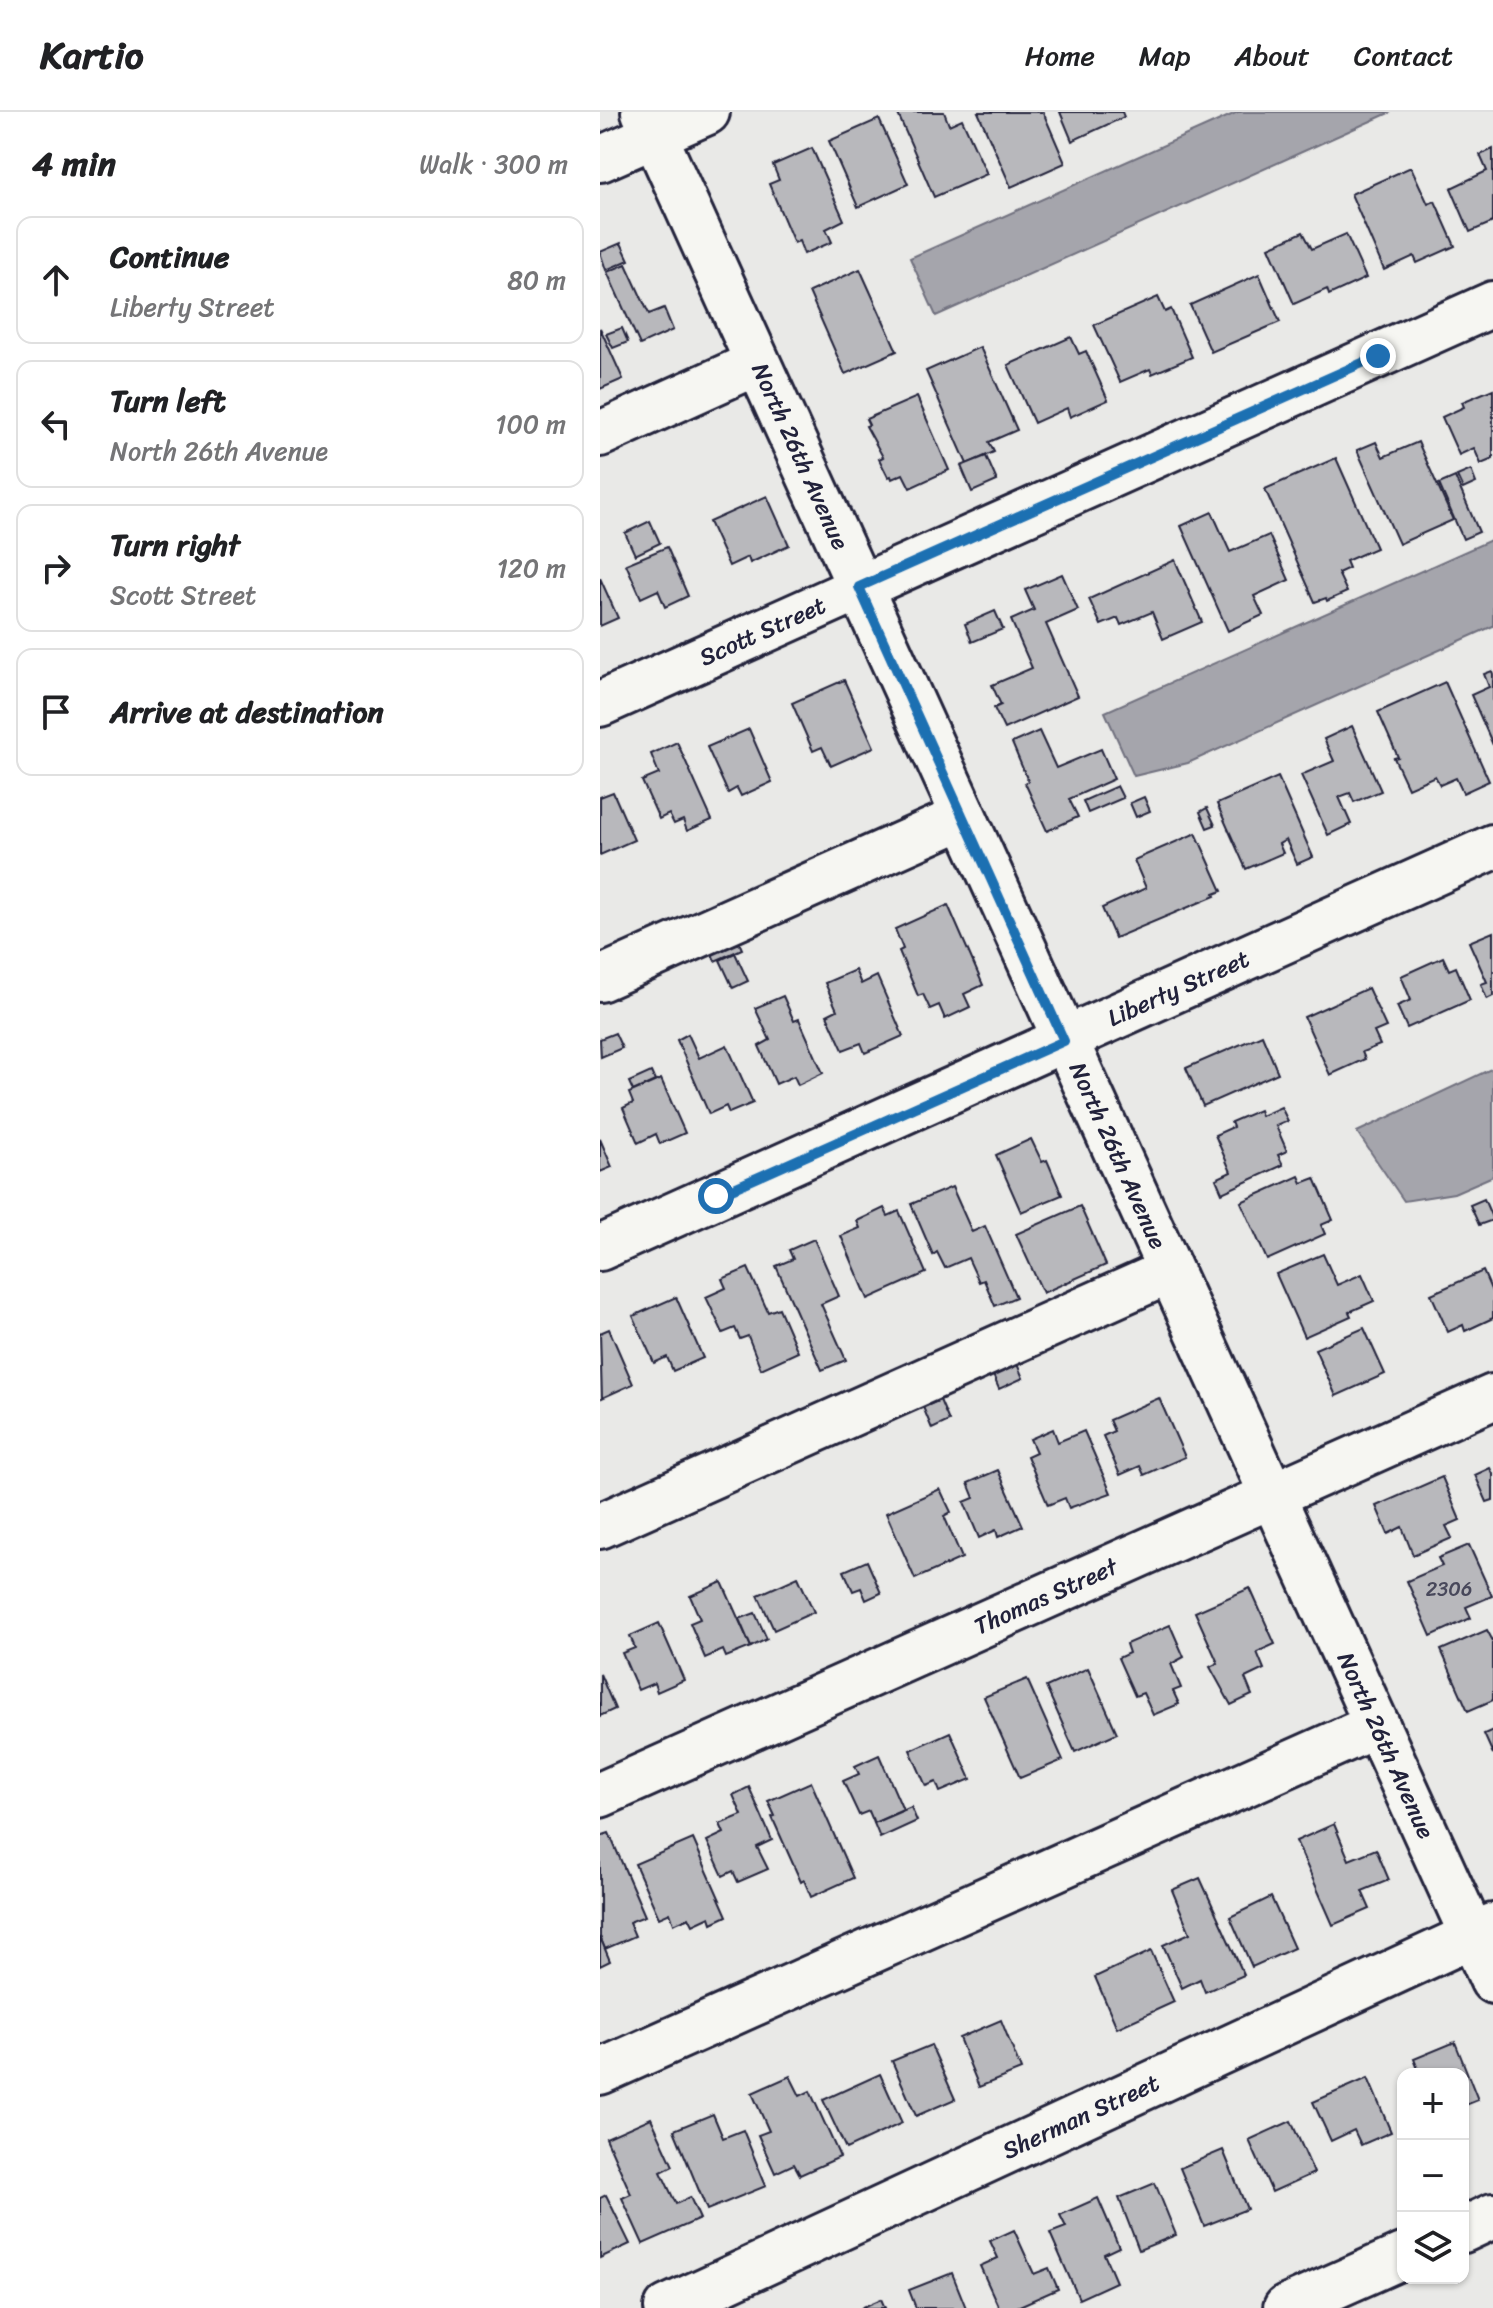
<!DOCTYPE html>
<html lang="en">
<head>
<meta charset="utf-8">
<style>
  body { margin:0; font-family:Sriracha,sans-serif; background:#f6f6f6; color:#202124 }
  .controls { position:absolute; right:24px; bottom:24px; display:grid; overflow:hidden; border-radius:16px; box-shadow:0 2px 6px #0004 }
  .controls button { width:72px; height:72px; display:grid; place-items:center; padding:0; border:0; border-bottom:2px solid #e0e0e0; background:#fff; color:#202124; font:40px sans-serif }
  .stop { position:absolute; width:24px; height:24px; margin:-18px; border:6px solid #1f6fb2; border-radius:50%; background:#fff }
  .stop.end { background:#1f6fb2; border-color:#fff; box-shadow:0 2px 8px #0008 }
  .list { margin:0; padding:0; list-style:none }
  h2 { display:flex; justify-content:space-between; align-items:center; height:104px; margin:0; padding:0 32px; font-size:34px }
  h2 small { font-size:26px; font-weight:400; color:#757577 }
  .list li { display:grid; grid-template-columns:52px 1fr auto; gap:24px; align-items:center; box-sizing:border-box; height:128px; margin:0 16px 16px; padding:0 16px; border:2px solid #e0e0e0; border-radius:16px }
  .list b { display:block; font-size:30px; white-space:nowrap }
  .list p { margin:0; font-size:26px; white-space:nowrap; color:#757577 }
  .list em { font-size:26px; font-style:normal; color:#757577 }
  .icon { flex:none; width:44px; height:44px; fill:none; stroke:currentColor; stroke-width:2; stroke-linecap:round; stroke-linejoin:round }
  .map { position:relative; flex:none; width:893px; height:2196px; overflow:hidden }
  header { display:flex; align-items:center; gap:48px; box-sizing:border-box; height:112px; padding:0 40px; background:#fff; border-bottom:2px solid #e0e0e0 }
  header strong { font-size:38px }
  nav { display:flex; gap:44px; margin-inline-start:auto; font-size:28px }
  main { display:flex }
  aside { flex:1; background:#fff }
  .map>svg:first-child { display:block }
</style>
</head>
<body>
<header>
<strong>Kartio</strong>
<nav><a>Home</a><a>Map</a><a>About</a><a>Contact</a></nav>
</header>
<main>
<aside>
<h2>4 min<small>Walk · 300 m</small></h2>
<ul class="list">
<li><svg class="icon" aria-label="ahead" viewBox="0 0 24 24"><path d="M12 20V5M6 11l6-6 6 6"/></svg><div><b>Continue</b><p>Liberty Street</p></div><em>80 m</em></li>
<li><svg class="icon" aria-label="left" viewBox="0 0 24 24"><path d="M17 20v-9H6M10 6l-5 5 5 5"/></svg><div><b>Turn left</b><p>North 26th Avenue</p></div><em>100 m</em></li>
<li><svg class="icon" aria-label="right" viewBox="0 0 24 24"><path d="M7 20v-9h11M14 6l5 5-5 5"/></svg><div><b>Turn right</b><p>Scott Street</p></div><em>120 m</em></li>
<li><svg class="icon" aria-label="arrive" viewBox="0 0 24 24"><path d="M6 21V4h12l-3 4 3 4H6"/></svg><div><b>Arrive at destination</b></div></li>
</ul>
</aside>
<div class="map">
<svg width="893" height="2196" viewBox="0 0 893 2196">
  <rect width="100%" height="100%" fill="#e9e9e7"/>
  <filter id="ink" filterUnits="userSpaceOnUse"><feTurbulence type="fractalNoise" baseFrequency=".0125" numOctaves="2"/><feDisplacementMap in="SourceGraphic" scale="16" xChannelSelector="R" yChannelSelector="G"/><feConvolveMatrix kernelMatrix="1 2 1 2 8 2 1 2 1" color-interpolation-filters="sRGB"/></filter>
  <g filter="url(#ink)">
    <!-- water -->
    <g fill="#a5a5ac" stroke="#71717f" stroke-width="2">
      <path d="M638,0H791L336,204L310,146Z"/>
      <path d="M893,427V514L588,651L534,664L505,600Z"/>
      <path d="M893,956V1064L854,1081L804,1089L757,1020Z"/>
    </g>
    <!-- building -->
    <g fill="#b8b8bc" stroke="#22223b" stroke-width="2">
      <path d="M297,0H344L349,13L362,7L387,62L334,85Z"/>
      <path d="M378,0H443L465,51L411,75Z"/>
      <path d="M460,0H522L524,5L472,29Z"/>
      <path d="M279,7L308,72L258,95L229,29Z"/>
      <path d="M212,36L244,108L226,117L232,130L204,142L199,129L194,131L169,72L179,68L173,53Z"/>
      <path d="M893,37V110L870,120L851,76L887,59L880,43Z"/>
      <path d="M811,55L828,92L835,89L855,134L817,151L814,144L784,158L751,82Z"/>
      <path d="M703,120L712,137L746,122L766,166L729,183L727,177L694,192L669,135Z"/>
      <path d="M21,131L29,148L6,158L0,140Z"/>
      <path d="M26,152L49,202L64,196L73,218L40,233L7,160Z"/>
      <path d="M260,157L297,239L245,262L209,180Z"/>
      <path d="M659,162L680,210L611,240L590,193Z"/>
      <path d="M558,185L565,200L571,197L592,245L552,262L550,257L520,270L494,213Z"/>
      <path d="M0,216L23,267L0,277Z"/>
      <path d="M22,216L28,230L13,236L6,222Z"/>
      <path d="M471,225L479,242L486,239L508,288L470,305L467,296L434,311L408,253Z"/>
      <path d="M380,235L417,318L389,330L394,340L367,352L326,259Z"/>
      <path d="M893,277V347L881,352L874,336L859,343L842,305L864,295L862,290Z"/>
      <path d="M317,285L349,358L310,376L303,362L292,367L291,364L288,365L279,347L283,345L266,314L269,313L266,307Z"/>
      <path d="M776,330L783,345L818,330L853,408L799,432L757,338Z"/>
      <path d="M386,344L397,369L372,380L361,354Z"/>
      <path d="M736,346L776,436L746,449L749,456L738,461L747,480L727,489L726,486L715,490L665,377Z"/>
      <path d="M871,358L876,371L863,377L857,364Z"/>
      <path d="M855,365L879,420L863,427L839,372Z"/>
      <path d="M167,384L189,433L150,451L148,445L129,454L109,410Z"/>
      <path d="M612,400L630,440L669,423L689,468L654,484L663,503L628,519L581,414Z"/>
      <path d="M50,409L60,431L35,443L25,421Z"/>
      <path d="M67,435L88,484L65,495L58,478L41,486L26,452Z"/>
      <path d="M575,448L602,510L563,527L552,500L521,513L518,506L501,513L489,487Z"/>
      <path d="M462,462L478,498L446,512L478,584L404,617L394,596L401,593L392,573L432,556L411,508L434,498L425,478Z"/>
      <path d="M0,466L18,506L0,514Z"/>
      <path d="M395,499L403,517L372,530L365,512Z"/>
      <path d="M892,559L893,562V633L871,583L889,575L884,562Z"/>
      <path d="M244,568L274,635L231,654L222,635L213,639L192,591Z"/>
      <path d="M845,570L889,669L863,681L856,666L840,673L835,664L808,676L794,646L798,645L778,600Z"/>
      <path d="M752,614L781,679L754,690L750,681L739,685L751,712L728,723L701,663L734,649L724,627Z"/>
      <path d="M149,617L172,670L141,684L137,676L128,681L107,635Z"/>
      <path d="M439,619L456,656L501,637L514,667L469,687L478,705L447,719L425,671L428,669L412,631Z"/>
      <path d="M77,630L112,708L87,719L83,708L74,712L69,702L59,707L42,669L59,662L51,642Z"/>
      <path d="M678,665L713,745L697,752L686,728L679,732L683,741L646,757L617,692Z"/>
      <path d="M517,674L523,686L488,701L483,689Z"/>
      <path d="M13,680L34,728L0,743V685Z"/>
      <path d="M544,685L550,699L536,705L530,691Z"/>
      <path d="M607,696L615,713L607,716L600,700Z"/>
      <path d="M596,721L622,779L614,782L615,784L515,826L502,796L546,776L534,748Z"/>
      <path d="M348,793L383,873L364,882L370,895L345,907L339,893L330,897L323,882L318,884L299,839L303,837L295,817Z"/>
      <path d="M893,820V884L887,887L881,872L887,870L869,830Z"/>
      <path d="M135,821L142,837L115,849L108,833Z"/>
      <path d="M135,841L148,869L133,876L120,848Z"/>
      <path d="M843,845L849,858L856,855L870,888L807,916L797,894L811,888L801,864Z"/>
      <path d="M255,858L261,872L277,864L303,924L265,941L261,931L243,938L227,903L237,898L225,871Z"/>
      <path d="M768,876L786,915L774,920L780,933L762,940L765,947L730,963L704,905Z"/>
      <path d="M183,884L194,909L199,907L223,961L198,973L194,964L176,972L159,934L170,928L155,896Z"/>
      <path d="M15,921L22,936L1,945L0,927Z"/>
      <path d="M88,922L99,946L127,933L153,991L129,1001L126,994L109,1002L77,928Z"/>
      <path d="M662,923L678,961L603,994L586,956Z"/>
      <path d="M51,960L55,969L33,979L29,970Z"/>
      <path d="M61,967L85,1021L60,1032L56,1022L38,1031L23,996L33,991L29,981Z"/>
      <path d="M681,995L688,1009L676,1014L687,1039L678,1043L683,1053L622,1081L616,1067L631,1060L615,1023L633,1015L631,1010L659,998L661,1004Z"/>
      <path d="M0,1027L12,1055L0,1060Z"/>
      <path d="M431,1027L442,1050L447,1048L462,1083L421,1100L396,1043Z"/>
      <path d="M699,1064L702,1071L715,1066L733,1108L721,1113L725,1122L667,1148L641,1090Z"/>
      <path d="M352,1075L372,1120L385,1114L416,1185L395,1194L384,1168L379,1170L368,1146L345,1156L337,1140L333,1143L311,1092Z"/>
      <path d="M884,1087L893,1108L879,1113L870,1093Z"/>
      <path d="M480,1094L506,1153L443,1181L416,1122Z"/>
      <path d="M284,1096L288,1104L299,1099L326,1161L268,1187L241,1124L260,1116L257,1109Z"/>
      <path d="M214,1127L239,1184L221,1192L246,1248L222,1258L176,1154L193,1147L189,1138Z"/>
      <path d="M723,1142L737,1173L762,1162L774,1189L749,1200L751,1204L704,1225L676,1162Z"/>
      <path d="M148,1156L168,1200L179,1196L198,1240L161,1257L148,1224L140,1227L135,1216L123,1221L106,1185L126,1176L122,1167Z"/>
      <path d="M883,1159L893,1182V1206L865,1219L863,1213L848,1220L831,1182Z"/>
      <path d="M76,1185L103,1246L73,1259L67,1245L54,1251L33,1204Z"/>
      <path d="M764,1216L785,1262L736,1284L715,1237Z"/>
      <path d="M9,1217L33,1272L2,1286L0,1221Z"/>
      <path d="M414,1245L423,1266L399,1277L390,1256Z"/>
      <path d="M559,1286L585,1345L544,1363L540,1354L520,1363L503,1324L514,1319L509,1308Z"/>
      <path d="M340,1288L349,1309L332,1317L323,1295Z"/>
      <path d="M453,1317L458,1330L484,1319L511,1381L469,1396L465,1386L448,1393L427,1344L436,1340L430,1327Z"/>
      <path d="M890,1356L893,1362V1388L887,1390L875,1363Z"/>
      <path d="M398,1358L423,1414L398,1425L396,1418L379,1426L364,1390L374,1386L368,1371Z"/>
      <path d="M842,1365L860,1408L846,1414L852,1426L813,1443L802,1415L788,1422L776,1394Z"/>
      <path d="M340,1377L351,1400L344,1404L362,1446L315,1467L286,1401Z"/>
      <path d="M869,1433L892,1484L866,1495L871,1506L831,1524L807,1469L842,1454L838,1446Z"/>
      <path d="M267,1449L281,1481L266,1488L261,1476L253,1479L244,1459Z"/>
      <path d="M198,1465L214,1500L174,1518L158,1483Z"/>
      <path d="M122,1470L151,1535L126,1545L123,1538L105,1546L90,1511L100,1507L90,1484Z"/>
      <path d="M650,1476L675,1532L657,1540L664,1557L645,1566L652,1583L631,1593L610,1555L618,1551L595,1500Z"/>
      <path d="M155,1501L167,1527L151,1535L139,1507Z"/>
      <path d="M59,1511L84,1568L57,1580L54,1571L38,1578L22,1541L35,1536L30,1524Z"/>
      <path d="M570,1513L584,1545L571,1552L581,1576L573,1579L579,1592L553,1603L543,1581L535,1584L518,1546L529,1541L526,1532Z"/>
      <path d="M887,1518L893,1529V1588L868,1599L841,1538Z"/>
      <path d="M488,1556L517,1621L475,1640L446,1575Z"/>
      <path d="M0,1562L15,1597L0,1604Z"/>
      <path d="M427,1567L463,1648L420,1666L384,1585Z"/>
      <path d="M893,1618V1642L884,1622Z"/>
      <path d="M350,1620L371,1667L340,1680L336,1670L326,1674L310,1638Z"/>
      <path d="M279,1643L303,1698L274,1711L269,1699L259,1703L243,1669L259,1662L255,1654Z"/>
      <path d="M211,1670L253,1766L211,1785L204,1768L201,1770L172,1705L175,1704L168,1689Z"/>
      <path d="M149,1675L172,1728L157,1735L168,1757L138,1770L133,1759L123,1764L107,1729L124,1721L120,1712L142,1703L133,1683Z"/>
      <path d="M311,1695L317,1709L280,1726L274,1711Z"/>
      <path d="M734,1712L749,1748L776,1737L789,1768L762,1779L770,1797L733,1813L696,1729Z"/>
      <path d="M9,1721L45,1804L29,1810L35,1824L5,1837L0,1825V1724Z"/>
      <path d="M93,1727L127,1804L112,1811L110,1805L93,1813L89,1805L74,1812L70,1801L59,1806L35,1752Z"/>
      <path d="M600,1766L644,1863L605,1880L600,1867L582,1876L563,1833L590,1821L572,1778Z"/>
      <path d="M671,1785L694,1836L652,1855L630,1805Z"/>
      <path d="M0,1825L10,1849L0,1854Z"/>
      <path d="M551,1839L574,1890L517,1916L495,1865Z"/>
      <path d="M401,1908L421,1958L379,1975L359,1926Z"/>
      <path d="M855,1930L878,1988L863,1994V1962H820L814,1947Z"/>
      <path d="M331,1933L355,1987L316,2004L292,1949Z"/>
      <path d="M280,1962L302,2011L246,2037L223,1988Z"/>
      <path d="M190,1964L200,1984L210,1979L240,2045L200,2063L194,2052L175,2061L158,2023L169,2019L152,1981Z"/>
      <path d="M768,1966L791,2020L761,2033L754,2018L731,2029L713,1990Z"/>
      <path d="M113,2002L123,2026L143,2018L166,2074L107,2098L74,2018Z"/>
      <path d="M51,2006L73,2054L61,2060L76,2092L90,2085L100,2107L43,2132L22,2086L31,2082L6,2026Z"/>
      <path d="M691,2009L714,2061L672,2080L649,2028Z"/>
      <path d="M623,2038L647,2097L604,2114L580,2056Z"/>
      <path d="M555,2071L576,2123L539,2138L519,2086Z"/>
      <path d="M6,2083L30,2132L0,2146V2086Z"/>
      <path d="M498,2086L519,2135L504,2142L516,2170L479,2187L450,2121L466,2115L460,2103Z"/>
      <path d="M414,2118L434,2162L449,2156L458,2177L415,2196H399L380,2154L398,2146L390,2129Z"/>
      <path d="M352,2161L366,2196H316L309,2178Z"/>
      <path d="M281,2187L285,2196H261Z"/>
    </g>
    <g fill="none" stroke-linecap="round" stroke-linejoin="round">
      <defs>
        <g id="minor">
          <path id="s1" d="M44,0L893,1869"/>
          <path d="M0,47L107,0"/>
          <path d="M0,322L157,251"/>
          <path id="s2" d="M0,592L893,192"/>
          <path d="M0,867L363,705"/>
          <path id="s3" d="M0,1136L893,735"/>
          <path d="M0,1414L570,1159"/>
          <path id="s4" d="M0,1683L893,1285"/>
          <path d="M0,1960L777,1613"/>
          <path d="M863,2118L893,2104"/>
          <path id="s5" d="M67,2196L893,1814"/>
          <path d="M686,2196L803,2144"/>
        </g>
      </defs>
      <!-- minor casing -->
      <use href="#minor" stroke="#22223b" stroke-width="50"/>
      <!-- minor -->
      <use href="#minor" stroke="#f6f6f2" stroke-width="44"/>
    </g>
  </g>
  <g fill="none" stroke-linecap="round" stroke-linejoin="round" filter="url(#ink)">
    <!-- route -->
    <path stroke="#1f6fb2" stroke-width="10" d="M116,1084L464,929L259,475L778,244"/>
  </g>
  <g text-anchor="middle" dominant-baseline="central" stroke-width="7" stroke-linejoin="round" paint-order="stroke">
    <!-- number labels -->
    <g font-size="20" fill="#48485b">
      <text x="849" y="1477">2306</text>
    </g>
    <!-- street labels -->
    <g font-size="24" fill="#22223b" stroke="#f6f6f2">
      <text stroke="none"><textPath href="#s1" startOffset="378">North 26th Avenue</textPath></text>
      <text stroke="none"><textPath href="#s2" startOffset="178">Scott Street</textPath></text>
      <text stroke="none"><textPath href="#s3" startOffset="634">Liberty Street</textPath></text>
      <text stroke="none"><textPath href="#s1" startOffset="1146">North 26th Avenue</textPath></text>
      <text stroke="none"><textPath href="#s4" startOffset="488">Thomas Street</textPath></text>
      <text stroke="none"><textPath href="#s1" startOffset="1794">North 26th Avenue</textPath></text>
      <text stroke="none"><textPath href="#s5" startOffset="456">Sherman Street</textPath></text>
    </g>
  </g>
</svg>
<div class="controls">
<button>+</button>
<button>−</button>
<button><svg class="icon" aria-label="layers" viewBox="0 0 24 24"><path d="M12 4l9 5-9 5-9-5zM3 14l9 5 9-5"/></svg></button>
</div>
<div class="stop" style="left:116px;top:1084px"></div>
<div class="stop end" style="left:778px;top:244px"></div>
</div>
</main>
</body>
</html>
